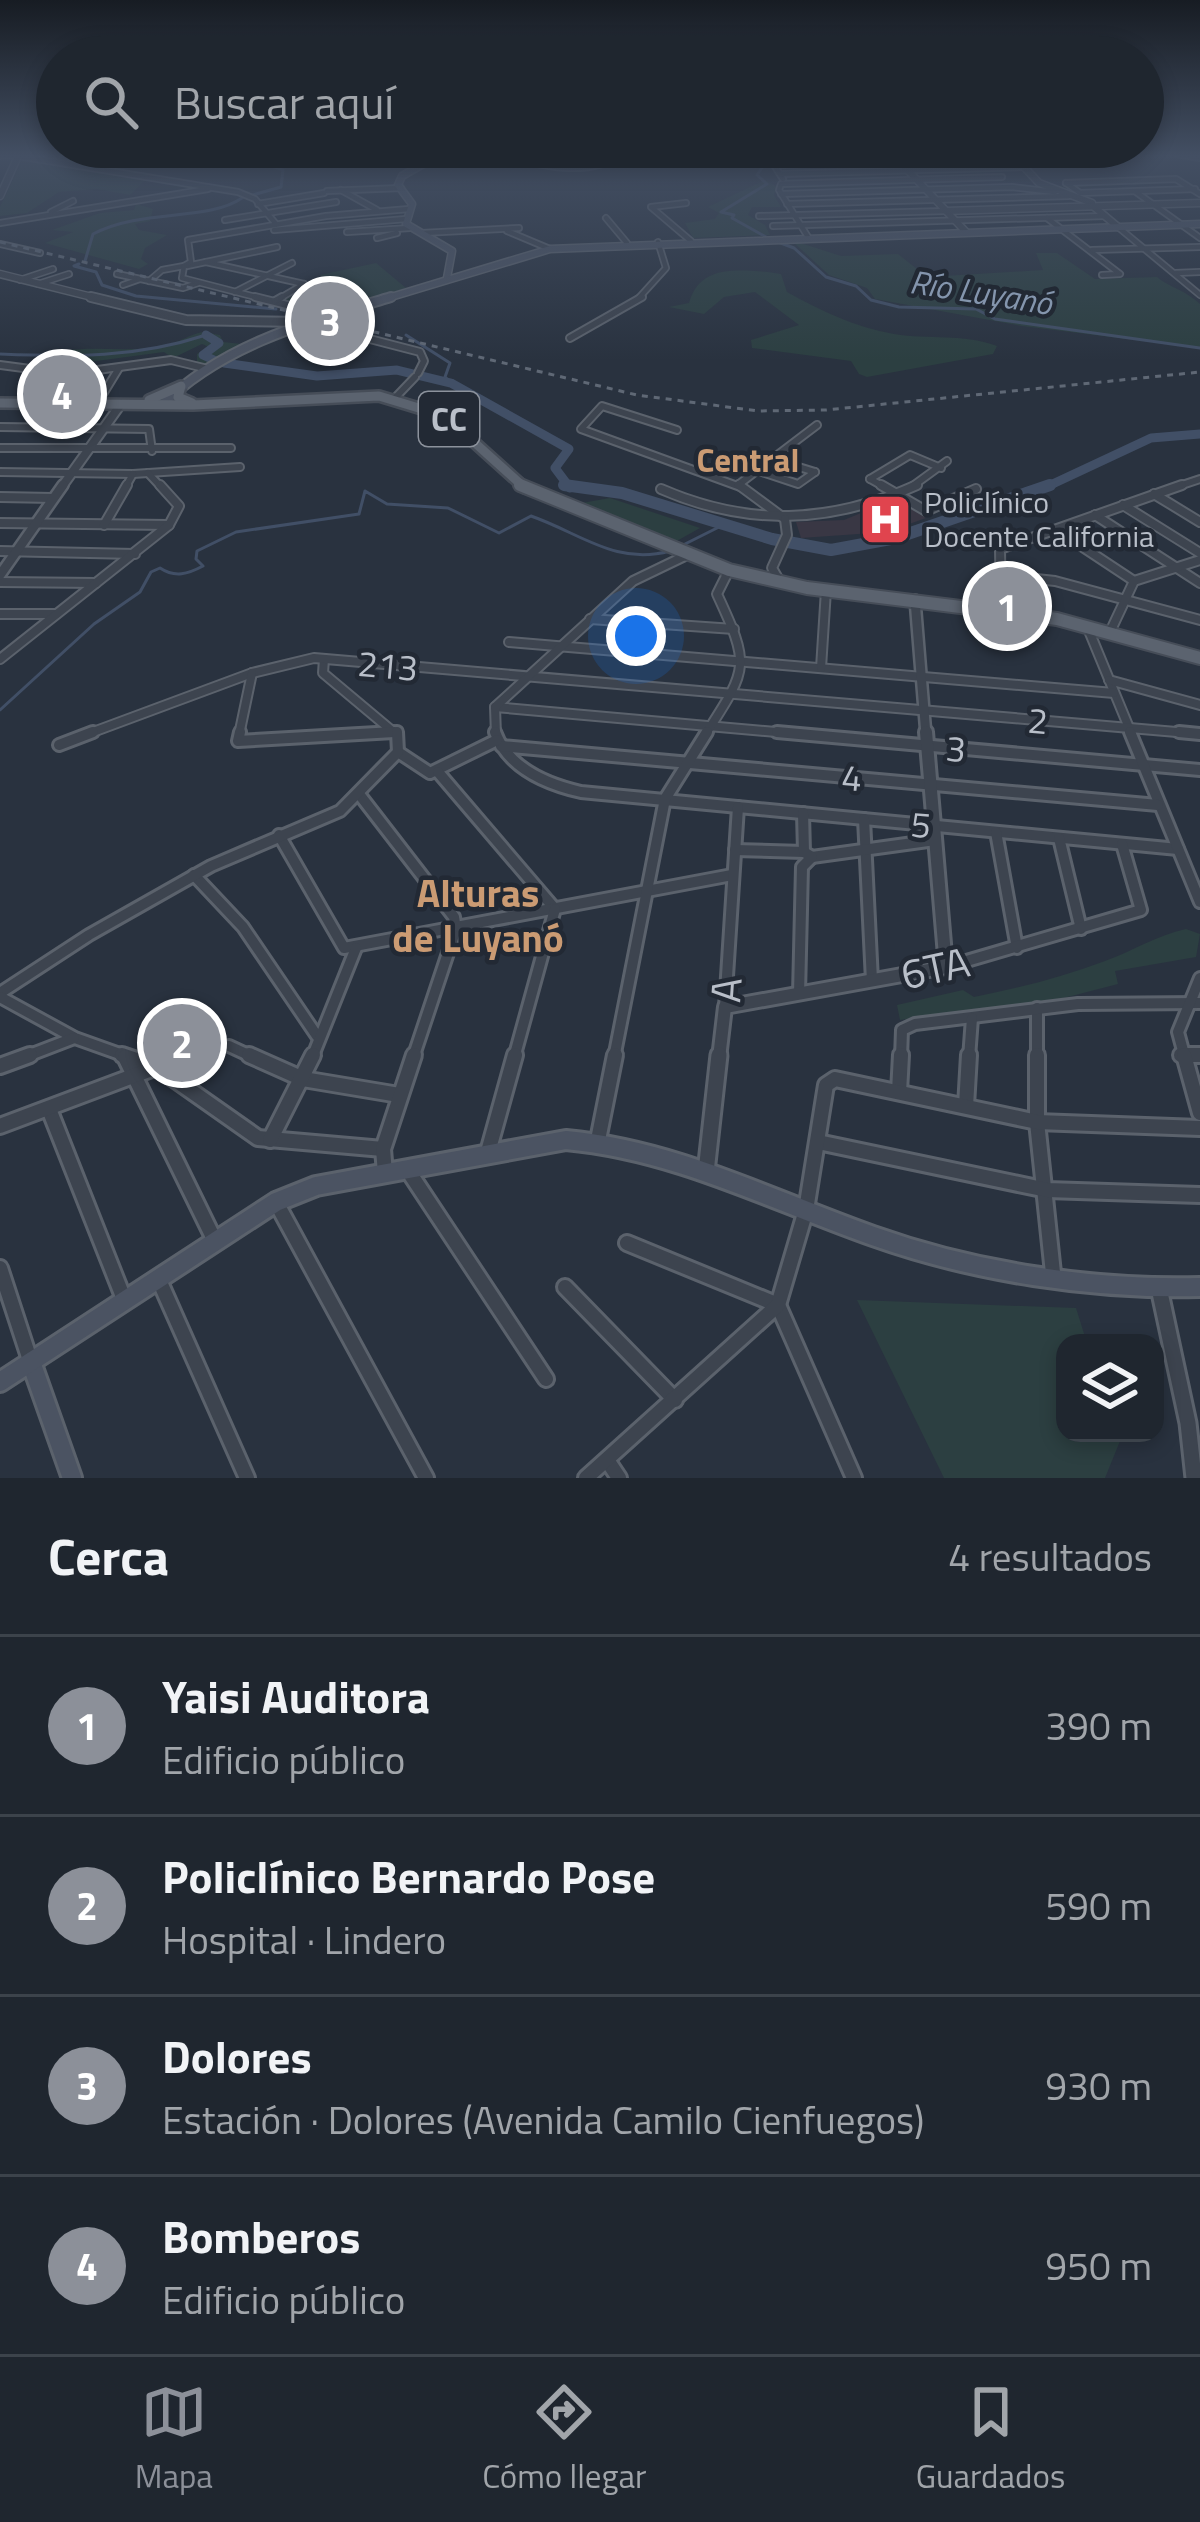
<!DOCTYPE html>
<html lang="es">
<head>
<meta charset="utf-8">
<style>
  body { margin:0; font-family:"Titillium Web",sans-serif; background:#272e37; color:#f1f3f6 }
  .controls { position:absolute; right:36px; bottom:36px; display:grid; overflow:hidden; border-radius:24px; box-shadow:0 6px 18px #0003 }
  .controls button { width:108px; height:108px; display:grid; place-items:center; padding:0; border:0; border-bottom:3px solid #3c434b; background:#1f262f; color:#f1f3f6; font:60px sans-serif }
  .you { position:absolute; left:636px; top:636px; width:42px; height:42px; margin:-30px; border:9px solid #fff; border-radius:50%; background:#1a73e8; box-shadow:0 0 0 18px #1a73e833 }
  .badge { display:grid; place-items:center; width:78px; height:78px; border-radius:50%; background:#8c9099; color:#fff; font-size:39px; font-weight:700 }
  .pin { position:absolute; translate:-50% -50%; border:6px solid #fff; box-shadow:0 3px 12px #0006 }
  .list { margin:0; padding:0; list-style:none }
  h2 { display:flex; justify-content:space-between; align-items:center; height:156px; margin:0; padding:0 48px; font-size:51px }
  h2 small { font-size:39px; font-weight:400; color:#a1a5aa }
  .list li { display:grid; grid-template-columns:78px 1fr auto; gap:36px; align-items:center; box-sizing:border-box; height:180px; padding:0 48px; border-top:3px solid #3c434b }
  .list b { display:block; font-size:45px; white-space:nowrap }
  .list p { margin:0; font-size:39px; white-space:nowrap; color:#a1a5aa }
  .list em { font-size:39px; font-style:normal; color:#a1a5aa }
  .icon { flex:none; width:66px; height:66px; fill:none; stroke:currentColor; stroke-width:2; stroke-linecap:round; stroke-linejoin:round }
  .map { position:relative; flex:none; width:1200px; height:1478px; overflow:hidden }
  .search { position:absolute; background:#1f262f; box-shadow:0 6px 18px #0003; left:36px; right:36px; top:36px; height:132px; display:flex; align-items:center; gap:30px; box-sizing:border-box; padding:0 42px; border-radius:66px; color:#a1a5aa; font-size:45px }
  .sheet { height:876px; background:#1f262f }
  nav { display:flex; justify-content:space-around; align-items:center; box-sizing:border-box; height:168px; border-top:3px solid #3c434b; background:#1f262f; font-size:33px; color:#a1a5aa }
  nav a { display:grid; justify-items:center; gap:6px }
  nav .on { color:#8c9099 }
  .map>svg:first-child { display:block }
</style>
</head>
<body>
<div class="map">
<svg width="1200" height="1478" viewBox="0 0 1200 1478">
  <rect width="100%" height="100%" fill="#29323f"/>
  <!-- medical -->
  <path fill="#393744" d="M895,499L926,518L887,532L801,538L796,522L844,520Z"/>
  <!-- green -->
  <g fill="#2c3f41">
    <path d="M23,159L144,181L130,195L97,189L59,192L27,213L0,216V207Z"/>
    <path d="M765,180L776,186L774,195L781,207H752L748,215L765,225L770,235L693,238L685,223L715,219L719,213L708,207Z"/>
    <path d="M136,204L153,209L150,221L135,224L139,230L167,235L145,248L141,259L148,264L139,269L45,243L73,232L52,230L100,213L134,210Z"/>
    <path d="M791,240L841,256L898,254L927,277L1043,270L1036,253H1057L1095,279L1157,277C1170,288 1184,289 1200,304V348L1022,326L875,299L867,288L829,275Z"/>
    <path d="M376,263L406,288L325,313L280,301C298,293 313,295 332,287L320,275Z"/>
    <path d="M768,272L781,274L787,292C821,311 855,327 894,334C930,340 961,333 997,346L993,354L867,377L859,374L851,361L752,348L751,340L799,325L755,292L724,297L704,314L669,307L689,303C700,265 735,270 768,272Z"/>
    <path d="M203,332L220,335L223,342L242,344L206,366L197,363V354L209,347L202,344L173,358L164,352L89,362L37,361C70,339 125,356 168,345C180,342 190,334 203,332Z"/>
    <path d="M610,498L700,528L675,542L576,504Z"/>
    <path d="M1186,929L1200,934L1196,957L1115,971L1118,984L1056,1000L900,1020L897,1005L963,990L974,997C1019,988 1063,977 1105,961C1133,951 1157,935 1186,929Z"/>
    <path d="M857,1300L1076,1308L1087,1343H1065V1433H1117L1120,1441L1105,1478H944Z"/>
  </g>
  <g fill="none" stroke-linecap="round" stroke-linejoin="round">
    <!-- stream -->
    <g stroke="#414f66" stroke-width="3">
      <path d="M202,154L264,163"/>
      <path d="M758,154L754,156L764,165L757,175L767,184L721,212L734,215L732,218L766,237"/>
      <path d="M249,196L281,187L283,170L264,163L277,156L313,154"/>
      <path d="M778,242L794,248L826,277L856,286L871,300L899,307L976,309L995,319L1200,348"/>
      <path d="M85,261L93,234C143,208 207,222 242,198"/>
      <path d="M79,264L74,266L96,272L102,285L136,296L276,309"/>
      <path d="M296,304L336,309"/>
      <path d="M406,335L450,363L445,377L451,383"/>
      <path d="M0,354C73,357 136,358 206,335"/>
      <path d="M685,544L723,525"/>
      <path d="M0,710L94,624L140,592L151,572L160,568C175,578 188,574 203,566L196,559L197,551L236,532L359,514L365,491L387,504L448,508L499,533L531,516C580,533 616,566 670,551"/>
    </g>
    <!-- river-far1 -->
    <g stroke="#414f66" stroke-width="9">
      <path d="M206,335L219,343L203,355L216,361"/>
      <path d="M224,363L317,376L397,370L451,383L569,449L555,468L570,488"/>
      <path d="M1044,488L1151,438L1200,434"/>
    </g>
    <!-- river -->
    <path stroke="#414f66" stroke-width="12" d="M564,485L622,493L772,539L831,550L896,538L1050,485"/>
    <defs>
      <g id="minor-far4">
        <path d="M495,154C533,164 588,180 622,154"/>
        <path d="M565,154L579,157"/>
        <path d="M817,154H832"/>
        <path d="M1176,154L1200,158"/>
        <path d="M0,156L18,155"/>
        <path d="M18,156L238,192L255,199L276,224"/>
        <path d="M62,158L92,154"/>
        <path d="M1020,161L1075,160"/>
        <path d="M780,174L1024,167"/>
        <path d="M783,179L774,165L899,161"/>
        <path d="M1066,183L1176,179L1200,194"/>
        <path d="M1066,183L1080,193L1195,189"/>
        <path d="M341,190L377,210"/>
        <path d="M327,191L401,188"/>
        <path d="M1136,192L1200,238"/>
        <path d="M781,194L1012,187L1055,192"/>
        <path d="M686,203L651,207L691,241"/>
        <path d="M258,204L324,193"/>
        <path d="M787,204L1069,196"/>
        <path d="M51,212L73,201"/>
        <path d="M759,216L946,211"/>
        <path d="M606,218L627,243"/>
        <path d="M1047,218L1120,274L1102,275"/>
        <path d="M225,220L336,202"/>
        <path d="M0,223L208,189"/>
        <path d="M773,226L1105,216"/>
        <path d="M1118,227L1200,295"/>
        <path d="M274,230L406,219"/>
        <path d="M507,231L550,249"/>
        <path d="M347,232L410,228"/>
        <path d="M422,233L519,228"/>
        <path d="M808,237L779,190L781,184L1002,177"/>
        <path d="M377,238L397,233"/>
        <path d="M0,244L40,253"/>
        <path d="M1092,250L1200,247"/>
        <path d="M206,262L304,284"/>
        <path d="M187,266L277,247"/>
        <path d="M1175,273L1200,272"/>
        <path d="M117,274L183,288L198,283"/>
        <path d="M20,280L53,269"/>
        <path d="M149,281L162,270L184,266"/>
        <path d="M38,284L69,274"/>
        <path d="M123,285L140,279"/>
        <path d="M235,292L292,263"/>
        <path d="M267,300L182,278L184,266L191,262L188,240L326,216L409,209"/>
        <path d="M277,300L304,284"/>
        <path d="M637,300L666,268L658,242"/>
      </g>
      <g id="minor-far3">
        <path d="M255,297L327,315"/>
        <path d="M275,301L282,297"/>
        <path d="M304,322L420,352L424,361L418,373"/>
        <path d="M570,338L642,297"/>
        <path d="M0,365L68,374L171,360L208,369"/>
        <path d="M395,398L415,377"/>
        <path d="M97,404L119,368"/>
        <path d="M0,427L149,429L152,451"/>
        <path d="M677,430L602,406L581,429L743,488"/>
        <path d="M0,448H231"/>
        <path d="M776,460L815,472"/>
        <path d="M759,471L798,484L815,472"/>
        <path d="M0,472L133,474L240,467"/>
        <path d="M148,473L162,488"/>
        <path d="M870,479L886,488"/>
        <path d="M870,479L910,455L941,468"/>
        <path d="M738,485L817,425"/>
        <path d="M125,488L133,474"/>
        <path d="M910,488L947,461"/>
        <path d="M1173,488L1200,479"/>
      </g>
      <g id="minor-far2">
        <path d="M739,485L785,519"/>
        <path d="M881,485L926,511L976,489"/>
        <path d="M661,489C748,527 830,524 917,485"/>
        <path d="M1154,494L1200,522"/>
        <path d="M0,497L53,498"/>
        <path d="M1123,505L1200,553"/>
        <path d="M1095,515L1200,583"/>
        <path d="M0,523L169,525"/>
        <path d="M104,525L127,485"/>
        <path d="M1057,530L1134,581"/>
        <path d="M0,551L135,554"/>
        <path d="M1000,575L1055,581L1200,620"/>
        <path d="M779,580L772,568L787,535L785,519"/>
        <path d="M0,582L96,583"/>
        <path d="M1001,610L1000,549L1182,485"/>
        <path d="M0,614H56"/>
        <path d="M590,619L734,629"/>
        <path d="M1087,626L1132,735"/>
        <path d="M1110,632L1134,581L1200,560"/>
        <path d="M509,642L1114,693"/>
        <path d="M0,659L169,525L179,506L160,485"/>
        <path d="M324,659L323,673L397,735"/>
        <path d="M821,668L826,590"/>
        <path d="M1109,680L1200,705"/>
        <path d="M495,707L810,735"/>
        <path d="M85,735L252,673L314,658L1200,734"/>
        <path d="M239,735L252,673"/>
        <path d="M341,735L397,732"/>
        <path d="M496,735L495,707L633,581L689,554"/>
        <path d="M705,735C748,668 751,667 717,594L729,570"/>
      </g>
      <g id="minor-far1">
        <path d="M240,732L238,741L394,732"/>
        <path d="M495,732C508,768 546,784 581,792L1178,849"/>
        <path d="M777,732L1200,770"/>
        <path d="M1130,732L1200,902"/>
        <path d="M1179,732L1200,734"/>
        <path d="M59,745L93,732"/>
        <path d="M501,746L1158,805"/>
        <path d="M398,752L430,773L497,740"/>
        <path d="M438,772L555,909"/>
        <path d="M359,794L454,917L456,929L413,1058"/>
        <path d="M864,819L872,981"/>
        <path d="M996,832L1017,948"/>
        <path d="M279,835L344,948L732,875"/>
        <path d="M1059,838L1081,929"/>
        <path d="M735,850L804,852"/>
        <path d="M812,857L935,840"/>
        <path d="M194,875L243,927L317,1036"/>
        <path d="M946,967L1141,910L1122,844"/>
        <path d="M0,993L89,935L211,866L340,811L398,752L397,732"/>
        <path d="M799,994L802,867L812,857L804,852L803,813"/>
        <path d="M0,997L75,1038L131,1058"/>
        <path d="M725,1007L738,807"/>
        <path d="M1037,1008V1058"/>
        <path d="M229,1046L255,1058"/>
        <path d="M1181,1055H1200"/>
        <path d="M22,1058L74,1038"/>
        <path d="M312,1058L356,948"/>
        <path d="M514,1058L555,909"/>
        <path d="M614,1058L665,799L707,732"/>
        <path d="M901,1058L902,1030L915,1024L1078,1004L1200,1003"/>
        <path d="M969,1058L972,1018"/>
        <path d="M1185,1058L1178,1032L1200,978"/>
      </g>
      <g id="minor">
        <path d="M122,1055L157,1067L258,1138L383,1149"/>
        <path d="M249,1055L303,1079L399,1095"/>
        <path d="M1037,1055V1122L1053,1273"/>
        <path d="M1181,1055H1200"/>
        <path d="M1184,1055L1200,1113"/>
        <path d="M125,1057L214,1239"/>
        <path d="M0,1066L30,1055"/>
        <path d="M899,1092L901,1055"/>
        <path d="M966,1106L969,1055"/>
        <path d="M49,1109L124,1299"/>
        <path d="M0,1126L157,1067"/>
        <path d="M270,1140L313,1055"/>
        <path d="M598,1140L615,1055"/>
        <path d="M818,1142L1047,1190L1200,1195"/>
        <path d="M488,1152L515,1055"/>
        <path d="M407,1169L546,1379"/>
        <path d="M385,1173L383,1149L414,1055"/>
        <path d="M277,1204L426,1478"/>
        <path d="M627,1243L778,1305L854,1478"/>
        <path d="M0,1268L30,1360"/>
        <path d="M159,1280L247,1478"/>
        <path d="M565,1287L675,1400"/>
        <path d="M607,1460L619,1478"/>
        <path d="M586,1478L778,1305L806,1210L826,1085L835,1079L1037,1122L1200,1128"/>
      </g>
      <g id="tertiary-far4">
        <path d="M1013,155L1039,183L1092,203"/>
        <path d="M899,161L1015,157"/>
        <path d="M899,161L966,232"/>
        <path d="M0,196L19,154"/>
        <path d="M1093,206L1118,227"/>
        <path d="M946,211L1200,203"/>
        <path d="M0,274L104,300"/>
      </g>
      <g id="tertiary-far3">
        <path d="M91,297L186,320L303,322"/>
        <path d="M61,488L121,404"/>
      </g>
      <g id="tertiary-far2">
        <path d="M0,575L63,485"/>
        <path d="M915,600L926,735"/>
      </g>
      <path id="tertiary-far1" d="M719,1058L725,1007L946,967L926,732"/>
      <g id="tertiary">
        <path d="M706,1172L719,1055"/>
        <path d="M1159,1288L1188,1423L1194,1478"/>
      </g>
      <g id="secondary-far2">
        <path d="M441,154L402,176L398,185L412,204L406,224L452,251L447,278"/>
        <path d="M381,300L550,249L1200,224"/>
      </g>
      <path id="secondary-far1" d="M162,405C223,344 311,321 391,297"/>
      <g id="secondary">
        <path d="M31,1362L72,1478"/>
        <path d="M0,1382L276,1202L316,1186L566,1140C676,1150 771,1200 873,1236C974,1272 1093,1290 1200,1287"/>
      </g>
      <g id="primary-far1">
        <path d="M149,400L181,386L178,397L192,403"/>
        <path d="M0,403L193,405L379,396L445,416L525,488"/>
      </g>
      <path id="primary" d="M520,485L729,570L807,588L1057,619L1200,658"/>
    </defs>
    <!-- minor-far4 casing -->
    <use href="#minor-far4" stroke="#5b626c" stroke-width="8"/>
    <!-- minor-far3 casing -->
    <use href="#minor-far3" stroke="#5b626c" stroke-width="10"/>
    <!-- minor-far2 casing -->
    <use href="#minor-far2" stroke="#5b626c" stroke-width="12"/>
    <!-- minor-far1 casing -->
    <use href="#minor-far1" stroke="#5b626c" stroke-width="16"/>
    <!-- minor casing -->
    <use href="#minor" stroke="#5b626c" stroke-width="20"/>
    <!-- tertiary-far4 casing -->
    <use href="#tertiary-far4" stroke="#5b626c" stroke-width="9"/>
    <!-- tertiary-far3 casing -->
    <use href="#tertiary-far3" stroke="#5b626c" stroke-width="12"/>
    <!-- tertiary-far2 casing -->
    <use href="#tertiary-far2" stroke="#5b626c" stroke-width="14"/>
    <!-- tertiary-far1 casing -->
    <use href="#tertiary-far1" stroke="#5b626c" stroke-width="18"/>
    <!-- tertiary casing -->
    <use href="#tertiary" stroke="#5b626c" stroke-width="21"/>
    <!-- secondary-far2 casing -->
    <use href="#secondary-far2" stroke="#5b626c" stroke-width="9"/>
    <!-- secondary-far1 casing -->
    <use href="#secondary-far1" stroke="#5b626c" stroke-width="12"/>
    <!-- secondary casing -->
    <use href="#secondary" stroke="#5b626c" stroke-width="24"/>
    <!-- primary-far1 casing -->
    <use href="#primary-far1" stroke="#464d58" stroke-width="14"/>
    <!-- primary casing -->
    <use href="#primary" stroke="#464d58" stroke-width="16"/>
    <!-- minor-far4 -->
    <use href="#minor-far4" stroke="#3d444f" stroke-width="4.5"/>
    <!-- minor-far3 -->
    <use href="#minor-far3" stroke="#3d444f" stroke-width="6"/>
    <!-- minor-far2 -->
    <use href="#minor-far2" stroke="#3d444f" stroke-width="8"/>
    <!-- minor-far1 -->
    <use href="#minor-far1" stroke="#3d444f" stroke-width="10"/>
    <!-- minor -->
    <use href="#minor" stroke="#3d444f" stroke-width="14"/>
    <!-- tertiary-far4 -->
    <use href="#tertiary-far4" stroke="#3d444f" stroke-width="6"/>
    <!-- tertiary-far3 -->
    <use href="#tertiary-far3" stroke="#3d444f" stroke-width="8"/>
    <!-- tertiary-far2 -->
    <use href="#tertiary-far2" stroke="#3d444f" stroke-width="9"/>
    <!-- tertiary-far1 -->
    <use href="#tertiary-far1" stroke="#3d444f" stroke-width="12"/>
    <!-- tertiary -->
    <use href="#tertiary" stroke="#3d444f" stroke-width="15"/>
    <!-- secondary-far2 -->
    <use href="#secondary-far2" stroke="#4b5362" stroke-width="6"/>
    <!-- secondary-far1 -->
    <use href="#secondary-far1" stroke="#4b5362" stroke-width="8"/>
    <!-- secondary -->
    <use href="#secondary" stroke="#4b5362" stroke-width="18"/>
    <!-- primary-far1 -->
    <use href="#primary-far1" stroke="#5b636f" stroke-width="9"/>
    <!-- primary -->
    <use href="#primary" stroke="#5b636f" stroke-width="12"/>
    <!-- rail -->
    <path stroke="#5f6875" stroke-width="3" stroke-dasharray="6 6" stroke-linecap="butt" d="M0,242L637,395L758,411L826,410L1200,372"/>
  </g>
  <!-- sky -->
  <linearGradient id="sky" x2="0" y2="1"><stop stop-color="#171c23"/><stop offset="0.43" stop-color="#434f63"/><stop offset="1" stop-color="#434f63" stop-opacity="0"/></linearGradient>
  <rect width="1200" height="361" fill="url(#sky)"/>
  <!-- icons -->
  <defs>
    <symbol id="hospital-square" viewBox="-11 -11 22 22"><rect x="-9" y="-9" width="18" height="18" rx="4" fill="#e0444e" stroke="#222934"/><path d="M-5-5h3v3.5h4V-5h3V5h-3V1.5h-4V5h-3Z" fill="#fff"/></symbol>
  </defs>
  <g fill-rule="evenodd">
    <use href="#hospital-square" x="856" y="490" width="59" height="59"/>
  </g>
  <g text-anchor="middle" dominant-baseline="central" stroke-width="9" stroke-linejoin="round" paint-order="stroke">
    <!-- far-poi labels -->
    <g font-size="30" fill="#b9bfc9" stroke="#222934" text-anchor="start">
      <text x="924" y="502">Policlínico<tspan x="924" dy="34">Docente California</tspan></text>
    </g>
    <!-- far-water labels -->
    <g font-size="33" font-style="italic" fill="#8495ad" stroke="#222934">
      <text transform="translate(981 292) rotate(9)">Río Luyanó</text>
    </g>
    <!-- shield labels -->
    <rect fill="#222934" stroke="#8c929c" stroke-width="3" x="419" y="392" width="60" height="54" rx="9"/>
    <g font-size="33" font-weight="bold" fill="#b9bfc9">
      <text x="449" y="419">CC</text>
    </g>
    <!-- far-neighbourhood labels -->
    <g font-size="33" font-weight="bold" fill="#cb9b73" stroke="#222934">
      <text x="748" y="460">Central</text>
    </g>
    <!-- street labels -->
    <g font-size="36" fill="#b9bfc9" stroke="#222934">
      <text transform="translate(388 665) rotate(5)">213</text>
      <text transform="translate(1038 720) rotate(5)">2</text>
      <text transform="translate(956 748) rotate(5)">3</text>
      <text transform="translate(852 777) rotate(5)">4</text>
      <text transform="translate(921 824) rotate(5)">5</text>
    </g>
    <!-- neighbourhood labels -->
    <g font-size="39" font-weight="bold" fill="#cb9b73" stroke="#222934">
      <text x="478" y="892">Alturas<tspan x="478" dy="45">de Luyanó</tspan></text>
    </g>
    <!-- near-street labels -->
    <g font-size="42" fill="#b9bfc9" stroke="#222934">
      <text transform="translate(935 967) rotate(-12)">6TA</text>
      <text transform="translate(725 990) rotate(-86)">A</text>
    </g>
  </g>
</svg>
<div class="controls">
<button><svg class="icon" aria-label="layers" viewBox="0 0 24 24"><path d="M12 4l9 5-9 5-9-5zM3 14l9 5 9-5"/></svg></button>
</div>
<div class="you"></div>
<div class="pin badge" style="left:1007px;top:606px">1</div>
<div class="pin badge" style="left:182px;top:1043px">2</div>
<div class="pin badge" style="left:330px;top:321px">3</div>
<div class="pin badge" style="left:62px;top:394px">4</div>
<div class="search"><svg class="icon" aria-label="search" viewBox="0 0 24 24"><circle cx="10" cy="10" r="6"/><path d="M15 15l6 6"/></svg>Buscar aquí</div>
</div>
<section class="sheet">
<h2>Cerca<small>4 resultados</small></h2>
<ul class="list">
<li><span class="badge">1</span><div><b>Yaisi Auditora</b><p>Edificio público</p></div><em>390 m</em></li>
<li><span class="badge">2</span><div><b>Policlínico Bernardo Pose</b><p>Hospital · Lindero</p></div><em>590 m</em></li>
<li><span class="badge">3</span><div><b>Dolores</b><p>Estación · Dolores (Avenida Camilo Cienfuegos)</p></div><em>930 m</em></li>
<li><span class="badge">4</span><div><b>Bomberos</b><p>Edificio público</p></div><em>950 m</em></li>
</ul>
</section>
<nav>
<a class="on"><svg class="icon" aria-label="map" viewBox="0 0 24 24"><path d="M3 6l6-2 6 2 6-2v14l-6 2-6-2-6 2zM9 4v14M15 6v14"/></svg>Mapa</a>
<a><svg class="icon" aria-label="directions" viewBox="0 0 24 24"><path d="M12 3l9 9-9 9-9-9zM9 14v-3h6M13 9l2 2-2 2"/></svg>Cómo llegar</a>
<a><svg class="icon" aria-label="saved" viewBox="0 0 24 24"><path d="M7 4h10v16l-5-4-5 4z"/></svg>Guardados</a>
</nav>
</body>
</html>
